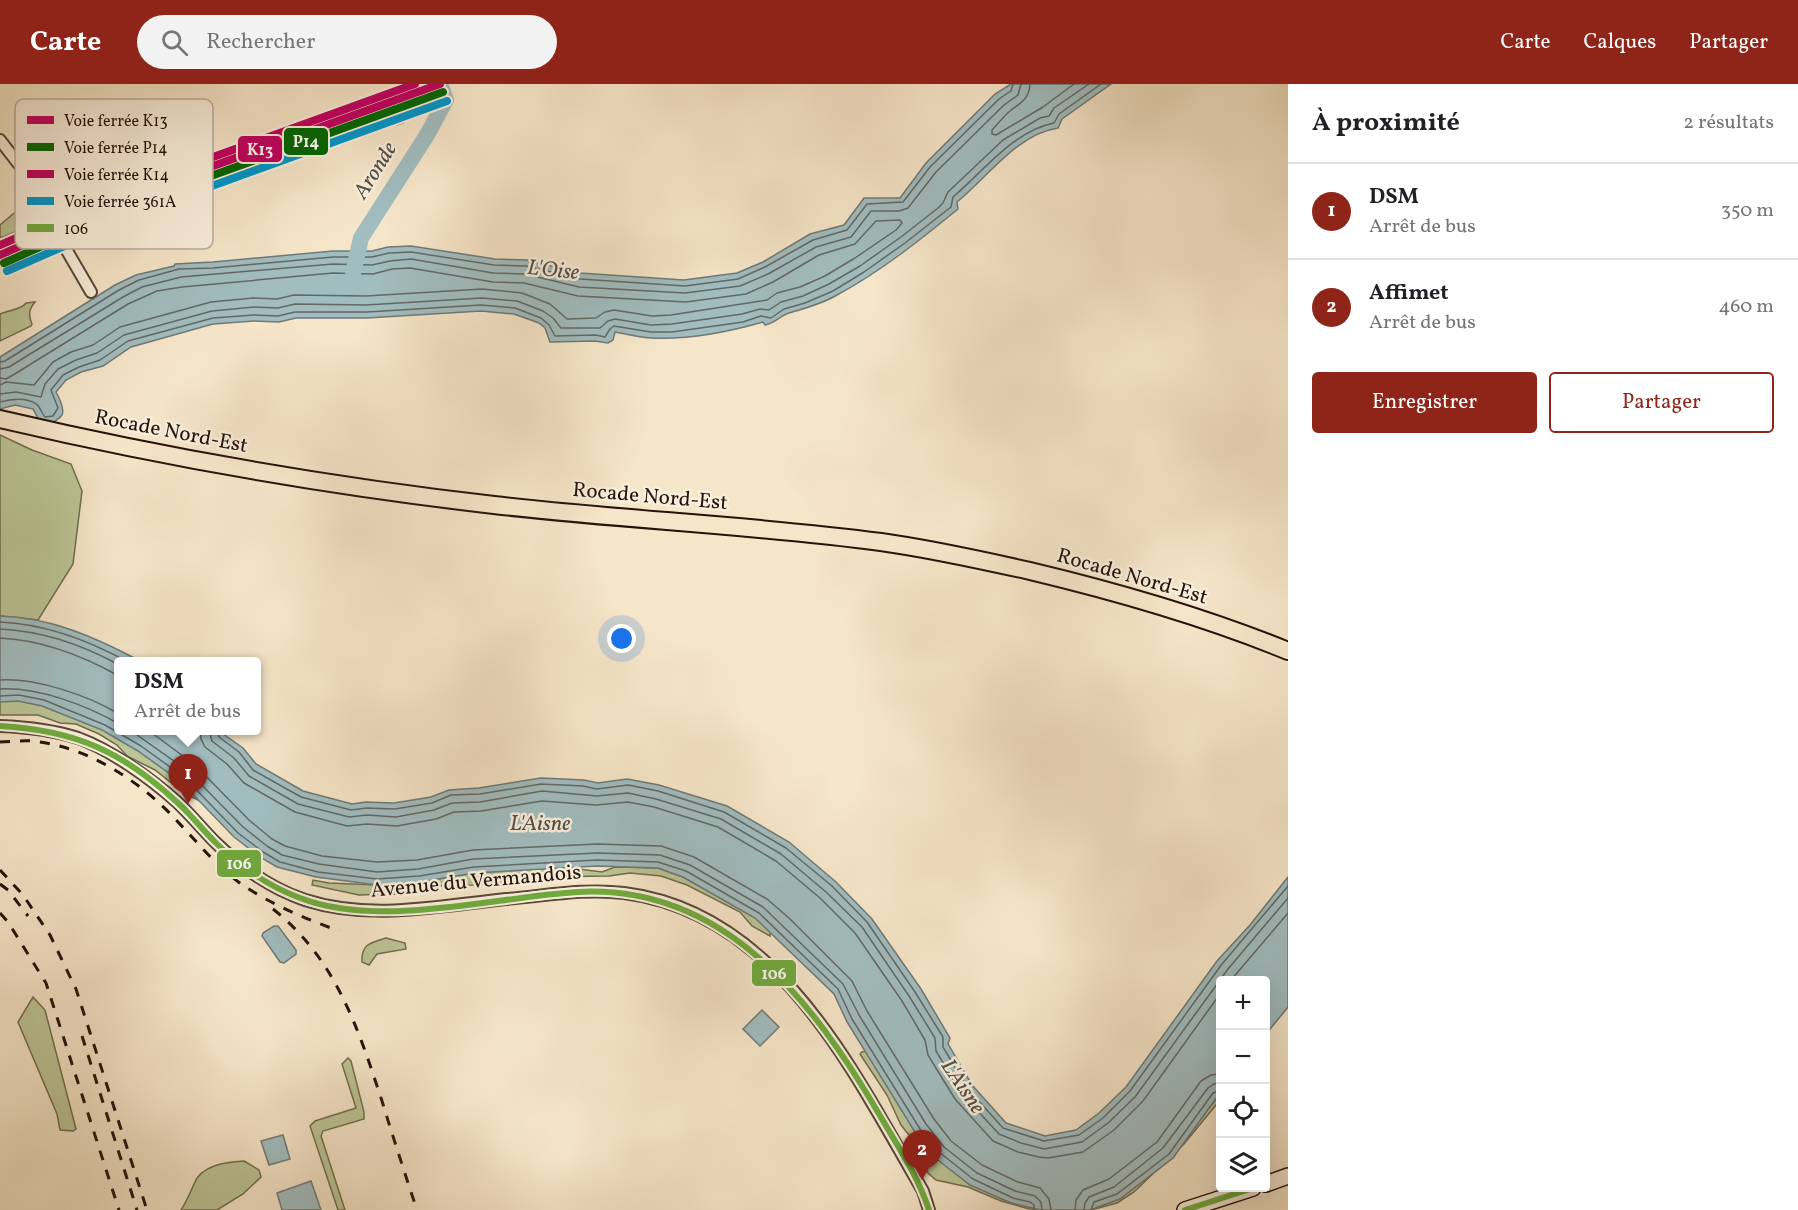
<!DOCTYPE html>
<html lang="fr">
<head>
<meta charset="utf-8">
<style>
  body { margin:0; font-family:Vollkorn,serif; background:#f2f2f2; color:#202124 }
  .controls { position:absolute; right:18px; bottom:18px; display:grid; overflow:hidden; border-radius:6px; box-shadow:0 6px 24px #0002 }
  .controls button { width:54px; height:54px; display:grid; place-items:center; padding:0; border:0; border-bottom:2px solid #e0e0e0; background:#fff; color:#202124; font:30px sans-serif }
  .you { position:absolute; left:622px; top:555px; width:21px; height:21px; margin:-15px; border:4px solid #fff; border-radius:50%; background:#1a73e8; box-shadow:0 0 0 9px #1a73e833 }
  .badge { display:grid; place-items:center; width:39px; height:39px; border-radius:50%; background:#8f2418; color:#fff; font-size:20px; font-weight:700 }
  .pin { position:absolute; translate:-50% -50px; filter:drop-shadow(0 2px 3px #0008) }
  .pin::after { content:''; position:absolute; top:32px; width:21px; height:18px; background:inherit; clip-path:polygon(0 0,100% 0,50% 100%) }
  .popup { position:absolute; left:114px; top:573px; width:147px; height:78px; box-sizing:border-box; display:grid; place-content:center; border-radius:6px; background:#fff; filter:drop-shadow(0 2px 4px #0005); font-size:20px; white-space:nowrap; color:#757577 }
  .popup b { font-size:22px; color:#202124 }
  .popup::after { content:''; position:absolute; left:50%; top:100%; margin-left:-12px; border:12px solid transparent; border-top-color:#fff }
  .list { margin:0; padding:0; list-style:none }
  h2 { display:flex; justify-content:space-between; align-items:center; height:78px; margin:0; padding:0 24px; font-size:26px }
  h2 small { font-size:20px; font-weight:400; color:#757577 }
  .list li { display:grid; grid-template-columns:39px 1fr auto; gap:18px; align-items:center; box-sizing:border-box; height:96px; padding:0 24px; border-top:2px solid #e0e0e0 }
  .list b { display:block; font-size:22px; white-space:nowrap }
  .list p { margin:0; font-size:20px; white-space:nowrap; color:#757577 }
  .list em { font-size:20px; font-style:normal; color:#757577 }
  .actions { display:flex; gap:12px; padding:18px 24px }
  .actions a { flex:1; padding:14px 0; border:2px solid #8f2418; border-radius:6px; text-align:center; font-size:21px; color:#8f2418 }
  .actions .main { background:#8f2418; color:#fff }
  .icon { flex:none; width:33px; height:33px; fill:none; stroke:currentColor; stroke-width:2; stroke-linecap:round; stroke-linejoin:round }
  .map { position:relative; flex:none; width:1288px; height:1126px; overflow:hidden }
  header { display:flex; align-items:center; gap:36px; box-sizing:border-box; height:84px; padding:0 30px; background:#8f2418; color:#fff }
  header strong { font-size:28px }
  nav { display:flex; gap:33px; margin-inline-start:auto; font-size:21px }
  .search { width:420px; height:54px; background:#f2f2f2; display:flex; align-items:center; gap:15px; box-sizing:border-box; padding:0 21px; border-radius:33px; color:#757577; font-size:22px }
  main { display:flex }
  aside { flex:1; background:#fff }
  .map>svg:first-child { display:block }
</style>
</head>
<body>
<header>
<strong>Carte</strong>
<div class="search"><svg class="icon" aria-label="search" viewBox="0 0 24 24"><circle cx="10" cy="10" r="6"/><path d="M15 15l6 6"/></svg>Rechercher</div>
<nav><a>Carte</a><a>Calques</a><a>Partager</a></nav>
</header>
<main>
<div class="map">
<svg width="1288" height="1126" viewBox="0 0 1288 1126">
  <rect width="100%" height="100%" fill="#f6e6c9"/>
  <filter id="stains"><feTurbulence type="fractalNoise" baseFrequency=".00333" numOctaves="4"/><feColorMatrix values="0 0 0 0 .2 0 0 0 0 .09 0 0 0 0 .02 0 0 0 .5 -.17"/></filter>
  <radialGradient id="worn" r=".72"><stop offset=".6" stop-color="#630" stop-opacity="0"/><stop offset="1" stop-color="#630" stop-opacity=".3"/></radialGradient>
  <!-- green -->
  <g fill="#bcc596" stroke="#706c50" stroke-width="1.5">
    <path d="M19,125H25C22,146 19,148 0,154V141Z"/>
    <path d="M35,218C29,225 28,231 32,240L31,242L0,257V230C8,226 21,226 26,219Z"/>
    <path d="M0,351L32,366L71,380L82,407L73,480L38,536L0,532Z"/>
    <path d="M19,613L74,631L145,666L195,707L198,716L184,709L155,686L127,672L117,661L99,650L76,640L60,639L38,631H0V614Z"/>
    <path d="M563,783L602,788L615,783L658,784L683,793L770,842V852L752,842L740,828L687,801L661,792L630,789L609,792L537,793L491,799L481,798L474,801L434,802L395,810L359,811L312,801L313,796L329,799L377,801L420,798L474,789Z"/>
    <path d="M386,854L405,859L406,865L377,870L369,881L362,878C361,860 370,859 386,854Z"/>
    <path d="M33,913L45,926L76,1045L73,1047L60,1046L57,1030L18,938Z"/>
    <path d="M870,966L930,1061L1189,1047L1220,1011V1016L1184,1060L1134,1108L1117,1119L1091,1126H1033L1001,1117L968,1103L936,1096L928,1089L918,1072L913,1056L901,1041L887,1011L860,970L862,968Z"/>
    <path d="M348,974L351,977L364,1028V1035L323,1047L321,1052L345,1126H338L310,1042L315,1037L356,1024L342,980Z"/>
    <path d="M244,1077L259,1086L261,1093L243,1110L217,1126H181C187,1117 190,1109 194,1100C201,1081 226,1078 244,1077Z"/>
  </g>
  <!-- water -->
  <g fill="#a1bdc0" stroke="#6f7978" stroke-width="1.5">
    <path d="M1011,0H1111L1062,35L1058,44C1017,50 988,93 957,118L958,125C920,156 880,188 837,211C822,220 806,224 789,229C780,232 775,239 765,241L763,238C728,248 688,256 652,254C639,254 627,250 615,248L613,256L608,259L595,257L550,258L545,244L539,239L514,230L481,227L367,234H296L279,238L254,237L213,240L131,263L103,282L81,288L66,296L56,308C68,330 65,335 42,342L33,325L15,321L0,325V273L115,201L136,191L174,182L175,180L213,178L333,167H372L388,163L411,162L495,175L527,176L580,189L684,196L737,189L763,178L810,150L844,141L864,114H900L926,79L995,10Z"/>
    <path d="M0,532C50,533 97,554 140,577L119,578V646L219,647L243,664L256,680L303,707L352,720L366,718L394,719L431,713L449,706L479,704L541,694L584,696L598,699L627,695L659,701L727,722L789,758L836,798L872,835L921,905L950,954L948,960L972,1001L1006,1039L1045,1052L1076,1046L1099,1029L1126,1003L1217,877L1250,841L1288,793V923L1266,950V896H1220V1009L1173,1074L1120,1115L1090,1126H1041L1011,1119L970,1101L934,1073L915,1048L847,938L834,910L755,834L683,793L658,784L597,782L474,789L420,798L377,801L316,793L277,783L260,773L234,753L180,697L138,667L102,646L42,622L18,617L0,618Z"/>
    <path d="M274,842H278L296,866V870L284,879L280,878L262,852L263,849Z"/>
    <path d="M762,926L779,943L760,962L743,945Z"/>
    <path d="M283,1051L290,1075L269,1081L261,1057Z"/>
    <path d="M311,1097L321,1126H282L277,1109Z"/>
  </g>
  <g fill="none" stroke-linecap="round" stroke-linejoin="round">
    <!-- shore -->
    <g stroke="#626866" stroke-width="1.5">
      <path d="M1030,0C1029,16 1020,19 1010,27C1003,33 998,40 992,46V50L996,51L1043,23L1074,0"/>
      <path d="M0,278L5,277L119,206L139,196L179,185L213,184L333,173H372L389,169L411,168L494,181L526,182L580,195L685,202L738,195L765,183L813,156L847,146L867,120L903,118L930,83L999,15L1011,7L1013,0"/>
      <path d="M0,285L9,283L123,213L142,203L181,193L333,180L372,181L390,177L411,175L493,189L525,190L579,203L685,209L740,202L768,190L816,163L851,153L871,127H899L908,124L936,88L1004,21L1018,11L1021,0"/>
      <path d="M0,294L6,295L13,291L128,220L157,207L182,203L333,189L373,190L392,185L410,184L493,198L524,199L578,212L686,218L746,210L773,198L819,171L855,160L876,137L900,136L902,139L896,146L855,174L825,192L800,203L777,209L767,216L671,231L652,232L614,226L605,228L596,234L567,235L550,220L522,209L482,205L366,212L294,211L277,215L253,214L211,218L120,243L93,261L71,268L53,278L34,301L6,298L0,301"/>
      <path d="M0,310L16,308L41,313L45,300L58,285L76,276L97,269L124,251L212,227L254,223L278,224L295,220L366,221L482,214L517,217L543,227L553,234L561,244H600L608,237L615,235L651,241L672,240L742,230L760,225L769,226L781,218L803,212L829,200L860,182L901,153L938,124L943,119L948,108L1003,56L1040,34L1049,32L1054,24L1089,0"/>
      <path d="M0,318C10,315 27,313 36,320C40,322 42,330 45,333L53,332L58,324L51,306L63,291L79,283L100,276L128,257L213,234L254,231L278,232L295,228H367L481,221L515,224L541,234L549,241L555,252L596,251L605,253L610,245L614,242L651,248H672L743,238L761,232L771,234L784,225L805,219L833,207L864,188L905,159L942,130L951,123L953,113C983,88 1013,47 1054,39L1059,30L1101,0"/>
      <path d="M0,538C45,540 88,556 128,578"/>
      <path d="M0,545C41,547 83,561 119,581"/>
      <path d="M0,554C42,556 83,572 119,592"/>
      <path d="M0,596C37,594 87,611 119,630"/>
      <path d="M0,605C38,603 86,621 119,640"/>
      <path d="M0,612L19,611L44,616L105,641L141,662L184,693L238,749L263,768L280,778L318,788L377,795L419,792L474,783L597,776L658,778L686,787L759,829L838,905L852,935L920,1045L939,1068L973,1095L1013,1114L1030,1118L1034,1121V1126"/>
      <path d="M130,646L188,687L243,743L267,762L282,771L319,780L377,788L418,785L473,775L597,769L660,771L690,781L763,823L843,900L859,931L926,1040L944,1063L977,1089L1015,1107L1035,1112L1041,1118L1042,1126"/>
      <path d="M148,646L195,681L249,736L272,755L285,762L322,772L377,778L417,776L473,766L597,760L661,762L694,773L767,815L789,834L852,897L867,927L934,1035L951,1057L982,1081L1018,1098L1040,1104L1049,1115L1051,1126"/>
      <path d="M200,646L201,655L205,663L227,680L244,699L295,728L347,742L367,740L397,742L436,735L454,728L481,727L542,717L596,721L628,718L654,723L718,743L776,777L820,814L855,849L902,917L925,956L928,971L955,1015L993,1057L1018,1068L1039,1073L1048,1074L1083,1068L1114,1046L1143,1017L1220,910"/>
      <path d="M209,646L212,657L234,674L249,692L298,720L349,733L367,731L396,733L434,726L452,719L480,718L542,707L597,712L628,709L656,715L721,735L781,770L826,808L862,843L909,912L935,954L936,967L962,1010L999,1050L1021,1059L1044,1065L1082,1058L1108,1039L1135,1013L1228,885L1288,814"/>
      <path d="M217,646L219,653L239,668L253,686L301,713L351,726L367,724L395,725L432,719L451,711L480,710L541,700L583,702L597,705L628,701L658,707L724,728L786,764L832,802L867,838L915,908L943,953V963L968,1005L1003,1044L1044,1057L1079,1051L1103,1034L1130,1007L1222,880L1288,802"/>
      <path d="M1231,896L1288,829"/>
      <path d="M1075,1126L1076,1116L1083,1106L1109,1095L1157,1058L1201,997L1211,991L1220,990"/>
      <path d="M1084,1126L1085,1119L1089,1113L1114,1103L1163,1064L1208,1004L1214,1000L1220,999"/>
      <path d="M1091,1126L1094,1118L1117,1110L1169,1070L1213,1009L1220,1006"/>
    </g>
    <!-- river -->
    <path stroke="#a1bdc0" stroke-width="16" d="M353,189L361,154L427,51L446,16L440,0"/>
    <defs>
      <g id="street">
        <path d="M0,56L24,87L52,141L91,208"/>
        <path d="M0,642C26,643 53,646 78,654C111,666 150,694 177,718C191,731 202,745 216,759C241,783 272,805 305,816C371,837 439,822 506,815C544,812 585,804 624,809C778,828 853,987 923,1107L929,1126"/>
      </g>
      <g id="secondary">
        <path d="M1266,1100L1288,1092"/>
        <path d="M1185,1126L1253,1104"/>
      </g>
      <path id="primary" d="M0,335C162,373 328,402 494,421C623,436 753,441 881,458C931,465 981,476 1030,487C1118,508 1205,533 1288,567"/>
    </defs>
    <!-- street casing -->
    <use href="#street" stroke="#58473a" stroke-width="14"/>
    <!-- secondary casing -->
    <use href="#secondary" stroke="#24120b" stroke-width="18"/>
    <!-- primary casing -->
    <use href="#primary" stroke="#24120b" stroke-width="20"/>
    <!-- street -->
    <use href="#street" stroke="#f9efdc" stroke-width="10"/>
    <!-- secondary -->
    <use href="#secondary" stroke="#f9efdc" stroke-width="15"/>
    <!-- primary -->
    <use href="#primary" stroke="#f6e6c9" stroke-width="16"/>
    <!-- rail -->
    <g stroke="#24120b" stroke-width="3" stroke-dasharray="10 10" stroke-linecap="butt">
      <path d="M35,163L68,149L145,129L190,112L411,35"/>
      <path d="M0,658C11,658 22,656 32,657C87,662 142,698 178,738C199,760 218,784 244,802C273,821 306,835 339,847"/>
      <path d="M0,786L23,811L50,851L76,905L147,1126"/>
      <path d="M0,800L8,806L28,832"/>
      <path d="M273,825C336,875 358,944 382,1017C393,1053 405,1090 417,1126"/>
      <path d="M0,829L8,838L46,899L119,1126"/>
      <path d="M82,952L137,1126"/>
    </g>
    <defs>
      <g id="bus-1">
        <path d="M0,642C75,646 124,668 179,720C192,732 202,745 215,758C239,782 268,802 300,814C382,845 492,813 578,808C724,800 813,917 879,1030C897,1061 918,1092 929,1126"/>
        <path d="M1185,1126L1253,1104"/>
      </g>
    </defs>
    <!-- bus-1 casing -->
    <use href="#bus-1" stroke="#f9efdc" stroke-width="10"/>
    <!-- bus-1 -->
    <use href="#bus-1" stroke="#70ab3e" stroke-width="6"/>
    <defs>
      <path id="rail-1" d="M0,171L147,106L440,0"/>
      <path id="rail-2" d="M4,179L150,114L443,8"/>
      <path id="rail-3" d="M0,161L144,98L415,0"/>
      <path id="rail-4" d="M7,187L154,123L447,17"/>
    </defs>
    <!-- rail-1 casing -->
    <use href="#rail-1" stroke="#f9efdc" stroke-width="12"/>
    <!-- rail-2 casing -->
    <use href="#rail-2" stroke="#f9efdc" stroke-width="12"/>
    <!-- rail-3 casing -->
    <use href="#rail-3" stroke="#f9efdc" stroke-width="12"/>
    <!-- rail-4 casing -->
    <use href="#rail-4" stroke="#f9efdc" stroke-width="12"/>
    <!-- rail-1 -->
    <use href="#rail-1" stroke="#bf005f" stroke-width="8"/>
    <!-- rail-2 -->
    <use href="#rail-2" stroke="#060" stroke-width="8"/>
    <!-- rail-3 -->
    <use href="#rail-3" stroke="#bf005f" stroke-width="8"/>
    <!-- rail-4 -->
    <use href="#rail-4" stroke="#0096ca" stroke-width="8"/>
  </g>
  <g text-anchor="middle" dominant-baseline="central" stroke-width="5" stroke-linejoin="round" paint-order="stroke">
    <!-- street labels -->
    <g font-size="21" fill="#24120b" stroke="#f9efdc">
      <text transform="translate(171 348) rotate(11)">Rocade Nord-Est</text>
      <text transform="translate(650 413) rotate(5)">Rocade Nord-Est</text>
      <text transform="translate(1132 493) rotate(16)">Rocade Nord-Est</text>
      <text transform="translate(476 798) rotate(-5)">Avenue du Vermandois</text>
    </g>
    <!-- water labels -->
    <g font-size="22" font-style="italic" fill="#504e4a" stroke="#f9efdc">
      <text transform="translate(376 87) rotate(-58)">Aronde</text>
      <text transform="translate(553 187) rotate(6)">L'Oise</text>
      <text x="540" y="740">L'Aisne</text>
      <text transform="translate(962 1003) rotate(56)">L'Aisne</text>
    </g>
  </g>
  <!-- legend -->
  <rect x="15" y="15" width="198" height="150" rx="9" fill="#f9efdc" stroke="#b9ad9d" stroke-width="1.5"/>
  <rect x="27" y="32" width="27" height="8" fill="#bf005f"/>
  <rect x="27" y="59" width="27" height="8" fill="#060"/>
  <rect x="27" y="86" width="27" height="8" fill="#bf005f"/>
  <rect x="27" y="113" width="27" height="8" fill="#0096ca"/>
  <rect x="27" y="140" width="27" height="8" fill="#70ab3e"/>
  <g font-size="16" fill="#24120b">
    <text x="64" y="42">Voie ferrée K13</text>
    <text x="64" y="69">Voie ferrée P14</text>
    <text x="64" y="96">Voie ferrée K14</text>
    <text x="64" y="123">Voie ferrée 361A</text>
    <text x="64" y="150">106</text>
  </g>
  <g stroke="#f9efdc" stroke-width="2">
    <rect x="283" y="43" width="46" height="29" rx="6" fill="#060"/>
    <rect x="237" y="51" width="46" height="28" rx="6" fill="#bf005f"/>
    <rect x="216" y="765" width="46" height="29" rx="6" fill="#70ab3e"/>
    <rect x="751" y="875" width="46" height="28" rx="6" fill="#70ab3e"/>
  </g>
  <g font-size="16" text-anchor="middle" font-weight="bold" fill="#fff">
    <text x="306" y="63">P14</text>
    <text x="260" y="71">K13</text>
    <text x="239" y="785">106</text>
    <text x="774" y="895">106</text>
  </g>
  <rect width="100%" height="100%" filter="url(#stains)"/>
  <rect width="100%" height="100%" fill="url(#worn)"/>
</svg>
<div class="controls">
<button>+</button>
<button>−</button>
<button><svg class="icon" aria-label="locate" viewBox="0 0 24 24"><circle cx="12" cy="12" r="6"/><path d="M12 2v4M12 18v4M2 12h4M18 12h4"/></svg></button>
<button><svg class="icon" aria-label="layers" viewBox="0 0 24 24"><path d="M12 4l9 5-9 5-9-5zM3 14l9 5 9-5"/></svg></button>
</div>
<div class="you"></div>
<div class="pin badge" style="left:188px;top:720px">1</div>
<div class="popup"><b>DSM</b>Arrêt de bus</div>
<div class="pin badge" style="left:922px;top:1096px">2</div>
</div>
<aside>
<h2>À proximité<small>2 résultats</small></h2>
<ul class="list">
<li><span class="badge">1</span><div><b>DSM</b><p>Arrêt de bus</p></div><em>350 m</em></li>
<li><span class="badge">2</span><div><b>Affimet</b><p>Arrêt de bus</p></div><em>460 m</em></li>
</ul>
<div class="actions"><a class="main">Enregistrer</a><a>Partager</a></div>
</aside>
</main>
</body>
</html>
